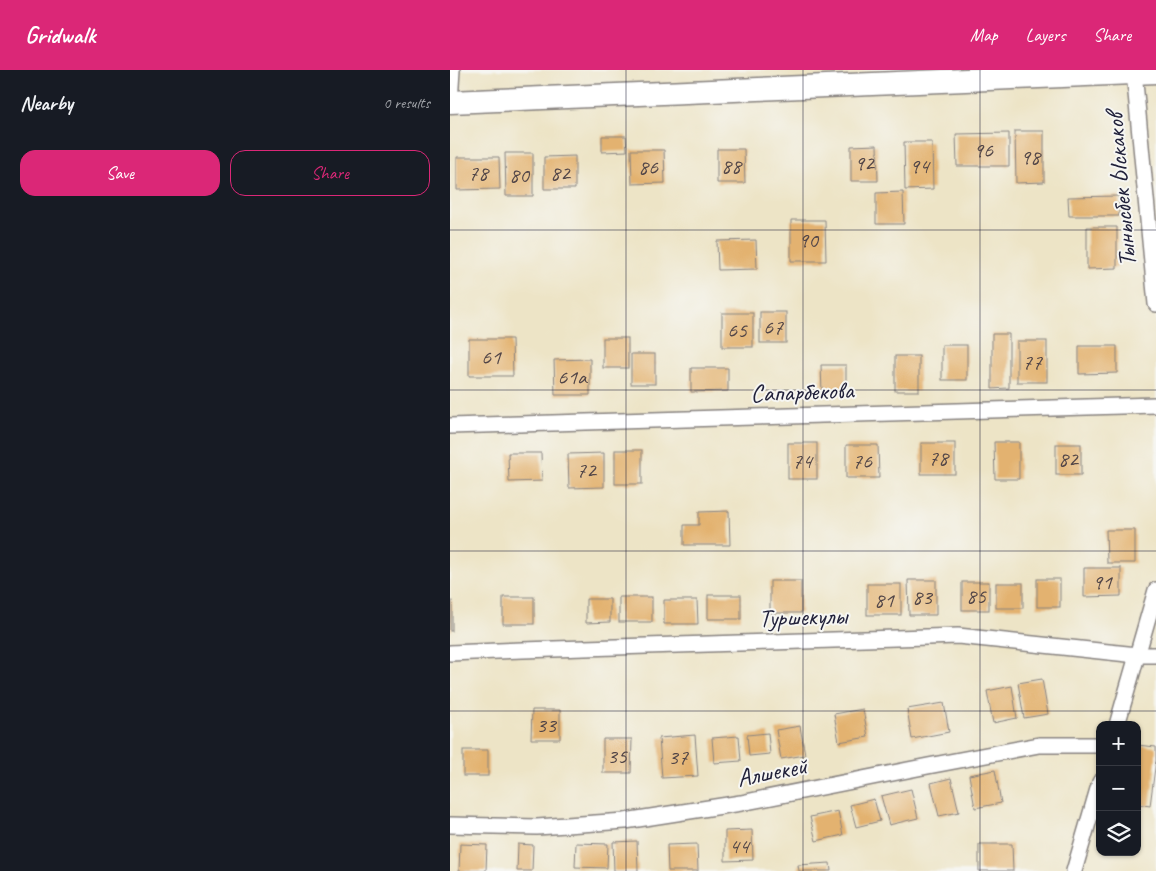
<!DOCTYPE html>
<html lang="en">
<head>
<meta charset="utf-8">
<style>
  body { margin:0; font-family:Caveat,sans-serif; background:#20242c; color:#f1f3f6 }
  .controls { position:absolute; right:15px; bottom:15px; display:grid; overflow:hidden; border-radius:10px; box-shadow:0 1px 4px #0004 }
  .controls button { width:45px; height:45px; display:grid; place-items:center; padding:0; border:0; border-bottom:1px solid #363941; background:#171b24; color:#f1f3f6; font:25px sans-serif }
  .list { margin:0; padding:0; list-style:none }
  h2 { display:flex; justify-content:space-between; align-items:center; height:65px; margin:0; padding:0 20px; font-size:21px }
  h2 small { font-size:16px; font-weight:400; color:#9ea1a6 }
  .actions { display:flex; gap:10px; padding:15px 20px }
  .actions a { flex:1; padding:11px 0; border:1px solid #db2777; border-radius:15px; text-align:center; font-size:18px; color:#db2777 }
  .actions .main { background:#db2777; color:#fff }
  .icon { flex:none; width:28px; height:28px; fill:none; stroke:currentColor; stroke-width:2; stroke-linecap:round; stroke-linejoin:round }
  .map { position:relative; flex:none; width:706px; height:801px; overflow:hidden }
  header { display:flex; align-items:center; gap:30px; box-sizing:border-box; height:70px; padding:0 25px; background:#db2777; color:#fff }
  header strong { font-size:24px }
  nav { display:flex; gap:28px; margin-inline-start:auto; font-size:18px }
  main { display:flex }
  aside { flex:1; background:#171b24 }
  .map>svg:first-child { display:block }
</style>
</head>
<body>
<header>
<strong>Gridwalk</strong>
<nav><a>Map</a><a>Layers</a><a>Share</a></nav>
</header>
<main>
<aside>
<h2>Nearby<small>0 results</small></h2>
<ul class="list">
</ul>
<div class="actions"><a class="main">Save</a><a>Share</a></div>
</aside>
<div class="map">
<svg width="706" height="801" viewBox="0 0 706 801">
  <rect width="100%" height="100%" fill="#f6f6f2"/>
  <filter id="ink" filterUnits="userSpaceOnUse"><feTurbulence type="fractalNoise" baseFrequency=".02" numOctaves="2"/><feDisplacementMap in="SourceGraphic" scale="10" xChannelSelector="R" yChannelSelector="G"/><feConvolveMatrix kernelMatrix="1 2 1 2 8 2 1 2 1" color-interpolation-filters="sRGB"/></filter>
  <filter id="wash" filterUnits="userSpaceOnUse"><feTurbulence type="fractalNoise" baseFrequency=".0096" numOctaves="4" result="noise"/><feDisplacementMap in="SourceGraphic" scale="20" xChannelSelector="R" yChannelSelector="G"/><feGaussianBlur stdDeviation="1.12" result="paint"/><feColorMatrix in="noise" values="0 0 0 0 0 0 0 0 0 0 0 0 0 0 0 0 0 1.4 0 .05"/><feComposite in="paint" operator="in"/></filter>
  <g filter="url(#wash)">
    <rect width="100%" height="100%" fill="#ede4c6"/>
    <g id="blocks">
      <!-- building -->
      <g fill="#e3b26f">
        <path d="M565,61H594V112L566,113Z"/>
        <path d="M559,63V96H507L506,64Z"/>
        <path d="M152,66H176L177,81L152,82Z"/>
        <path d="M454,72H482L483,119L455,120Z"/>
        <path d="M427,75L428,111H401V76Z"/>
        <path d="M267,79H294L295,113H267Z"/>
        <path d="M181,80H214L215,113L182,114Z"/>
        <path d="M55,83H83V126H56Z"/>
        <path d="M125,86V119H94V87Z"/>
        <path d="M7,87H49L50,119L7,120Z"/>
        <path d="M453,122L454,154H426V123Z"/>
        <path d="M669,126V146H619L618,127Z"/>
        <path d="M341,150H375L376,191H341Z"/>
        <path d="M637,157H667V198L637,199Z"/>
        <path d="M306,170L307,199L268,200L267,171Z"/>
        <rect x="310" y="242" width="26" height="31"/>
        <rect x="272" y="243" width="31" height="34"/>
        <path d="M542,264H559V318L542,319Z"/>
        <rect x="153" y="268" width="25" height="30"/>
        <path d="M19,269H62L63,306H19Z"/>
        <rect x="567" y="271" width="30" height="41"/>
        <rect x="492" y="275" width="25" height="35"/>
        <path d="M629,276H667V303L629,304Z"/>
        <rect x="181" y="284" width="24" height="30"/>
        <rect x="445" y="286" width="24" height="35"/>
        <path d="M140,289V325H105L104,290Z"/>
        <path d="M371,295H396V323H372Z"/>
        <path d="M241,298H278V321L241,322Z"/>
        <path d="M544,372H569V409H545Z"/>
        <rect x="338" y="373" width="29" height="36"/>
        <rect x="471" y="373" width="34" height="31"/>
        <rect x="606" y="374" width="25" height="31"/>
        <path d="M396,375H428L429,408H396Z"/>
        <rect x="165" y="380" width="27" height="34"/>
        <path d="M58,383H91L92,411L59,412Z"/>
        <path d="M154,383V417L119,418L118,384Z"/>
        <path d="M279,441L280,475H234V455H249V442Z"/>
        <path d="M656,460H685V493H657Z"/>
        <path d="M634,498H671V526L634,527Z"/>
        <rect x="587" y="509" width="23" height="28"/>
        <path d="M458,510H486V545H459Z"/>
        <rect x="320" y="511" width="31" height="32"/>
        <rect x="512" y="512" width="27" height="28"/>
        <rect x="546" y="513" width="27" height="25"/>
        <rect x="417" y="514" width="34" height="31"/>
        <rect x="258" y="525" width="33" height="24"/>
        <rect x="53" y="527" width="31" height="27"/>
        <rect x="169" y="527" width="33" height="25"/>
        <path d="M136,529H160V552L136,553Z"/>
        <path d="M214,530H247L248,554H214Z"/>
        <rect x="0" y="531" width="2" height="30"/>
        <path d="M592,609L598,644L574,648L568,613Z"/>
        <path d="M562,616L567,648L543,653L537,621Z"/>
        <path d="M494,633L499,662L462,669L457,639Z"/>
        <path d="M413,639L418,667L389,672L384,644Z"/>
        <path d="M82,640H110V669H81Z"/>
        <path d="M350,656L355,685L331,689L326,660Z"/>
        <path d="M318,663L320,684L299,686L297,665Z"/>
        <path d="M245,665L248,706L212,708L209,668Z"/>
        <path d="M289,666L291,691L264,693L262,668Z"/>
        <path d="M153,669H182L181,703H153Z"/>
        <path d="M687,675L706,677V690L700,736L687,734Z"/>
        <rect x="13" y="680" width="25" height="26"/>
        <path d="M545,700L551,733L525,738L519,705Z"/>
        <path d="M501,708L509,742L489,746L481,713Z"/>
        <path d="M461,719L468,748L439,755L431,726Z"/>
        <path d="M424,729L430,751L406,757L400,735Z"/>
        <path d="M388,741L393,765L366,771L360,747Z"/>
        <path d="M302,760L303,790L275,791V761Z"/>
        <path d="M187,771L188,801H164L163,772Z"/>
        <path d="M126,773L158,774L157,798L125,797Z"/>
        <path d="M10,774L37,775L36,801H9Z"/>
        <path d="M68,774L83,775L82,801H67Z"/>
        <path d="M247,774L248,801H218L217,775Z"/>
        <path d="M529,774H562L563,801H529Z"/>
        <path d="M380,793L381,801H349L348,795Z"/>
      </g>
    </g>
  </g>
  <g filter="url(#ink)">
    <use href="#blocks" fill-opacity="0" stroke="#888380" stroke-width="1"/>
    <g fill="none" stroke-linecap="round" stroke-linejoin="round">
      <defs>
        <g id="minor">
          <path d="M684,2L706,234"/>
          <path d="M0,32L2,0"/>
          <path d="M0,356L706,335"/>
          <path d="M0,583L73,580L508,566L687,585H706"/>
          <path d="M667,655L706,520"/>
          <path d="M0,755L87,757L175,751L291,733L478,696L589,675H650"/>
          <path d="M624,801L650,712"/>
        </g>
        <path id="secondary" d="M0,32L706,2"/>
      </defs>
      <!-- minor casing -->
      <use href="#minor" stroke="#888380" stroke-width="18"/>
      <!-- secondary casing -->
      <use href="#secondary" stroke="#888380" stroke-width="25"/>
      <!-- minor -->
      <use href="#minor" stroke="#fff" stroke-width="15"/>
      <!-- secondary -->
      <use href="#secondary" stroke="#fff" stroke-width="22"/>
    </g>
  </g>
  <!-- grid -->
  <path fill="none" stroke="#22223b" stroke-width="1" stroke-opacity="0.55" d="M176,0V801M353,0V801M530,0V801M0,160H706M0,320H706M0,481H706M0,641H706"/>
  <g text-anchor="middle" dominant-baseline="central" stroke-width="4" stroke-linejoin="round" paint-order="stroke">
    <!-- number labels -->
    <g font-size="22" fill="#524648">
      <text x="533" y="80">96</text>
      <text x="580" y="87">98</text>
      <text x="414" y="93">92</text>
      <text x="281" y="96">88</text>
      <text x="469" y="96">94</text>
      <text x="198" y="97">86</text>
      <text x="28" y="103">78</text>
      <text x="110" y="103">82</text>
      <text x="69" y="105">80</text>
      <text x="358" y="170">90</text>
      <text x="323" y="257">67</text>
      <text x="287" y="260">65</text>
      <text x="41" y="287">61</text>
      <text x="582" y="292">77</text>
      <text x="122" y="307">61а</text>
      <text x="488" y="388">78</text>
      <text x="618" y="389">82</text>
      <text x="352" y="391">74</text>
      <text x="412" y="391">76</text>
      <text x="136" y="400">72</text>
      <text x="652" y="512">91</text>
      <text x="526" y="526">85</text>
      <text x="472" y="527">83</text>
      <text x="434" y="530">81</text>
      <text x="96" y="655">33</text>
      <text x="167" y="686">35</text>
      <text x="228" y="687">37</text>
      <text x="289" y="776">44</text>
    </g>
    <!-- street labels -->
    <g font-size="25" fill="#22223b" stroke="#f6f6f2">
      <text transform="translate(671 120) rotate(-95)">Тынысбек Ыскаков</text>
      <text transform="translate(352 322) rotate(-2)">Сапарбекова</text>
      <text transform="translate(353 547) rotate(-2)">Туршекулы</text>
      <text transform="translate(322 702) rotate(-11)">Алшекей</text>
    </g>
  </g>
</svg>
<div class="controls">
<button>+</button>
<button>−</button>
<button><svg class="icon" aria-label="layers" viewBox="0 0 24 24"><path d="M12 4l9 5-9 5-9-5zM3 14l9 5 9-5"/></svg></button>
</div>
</div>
</main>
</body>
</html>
